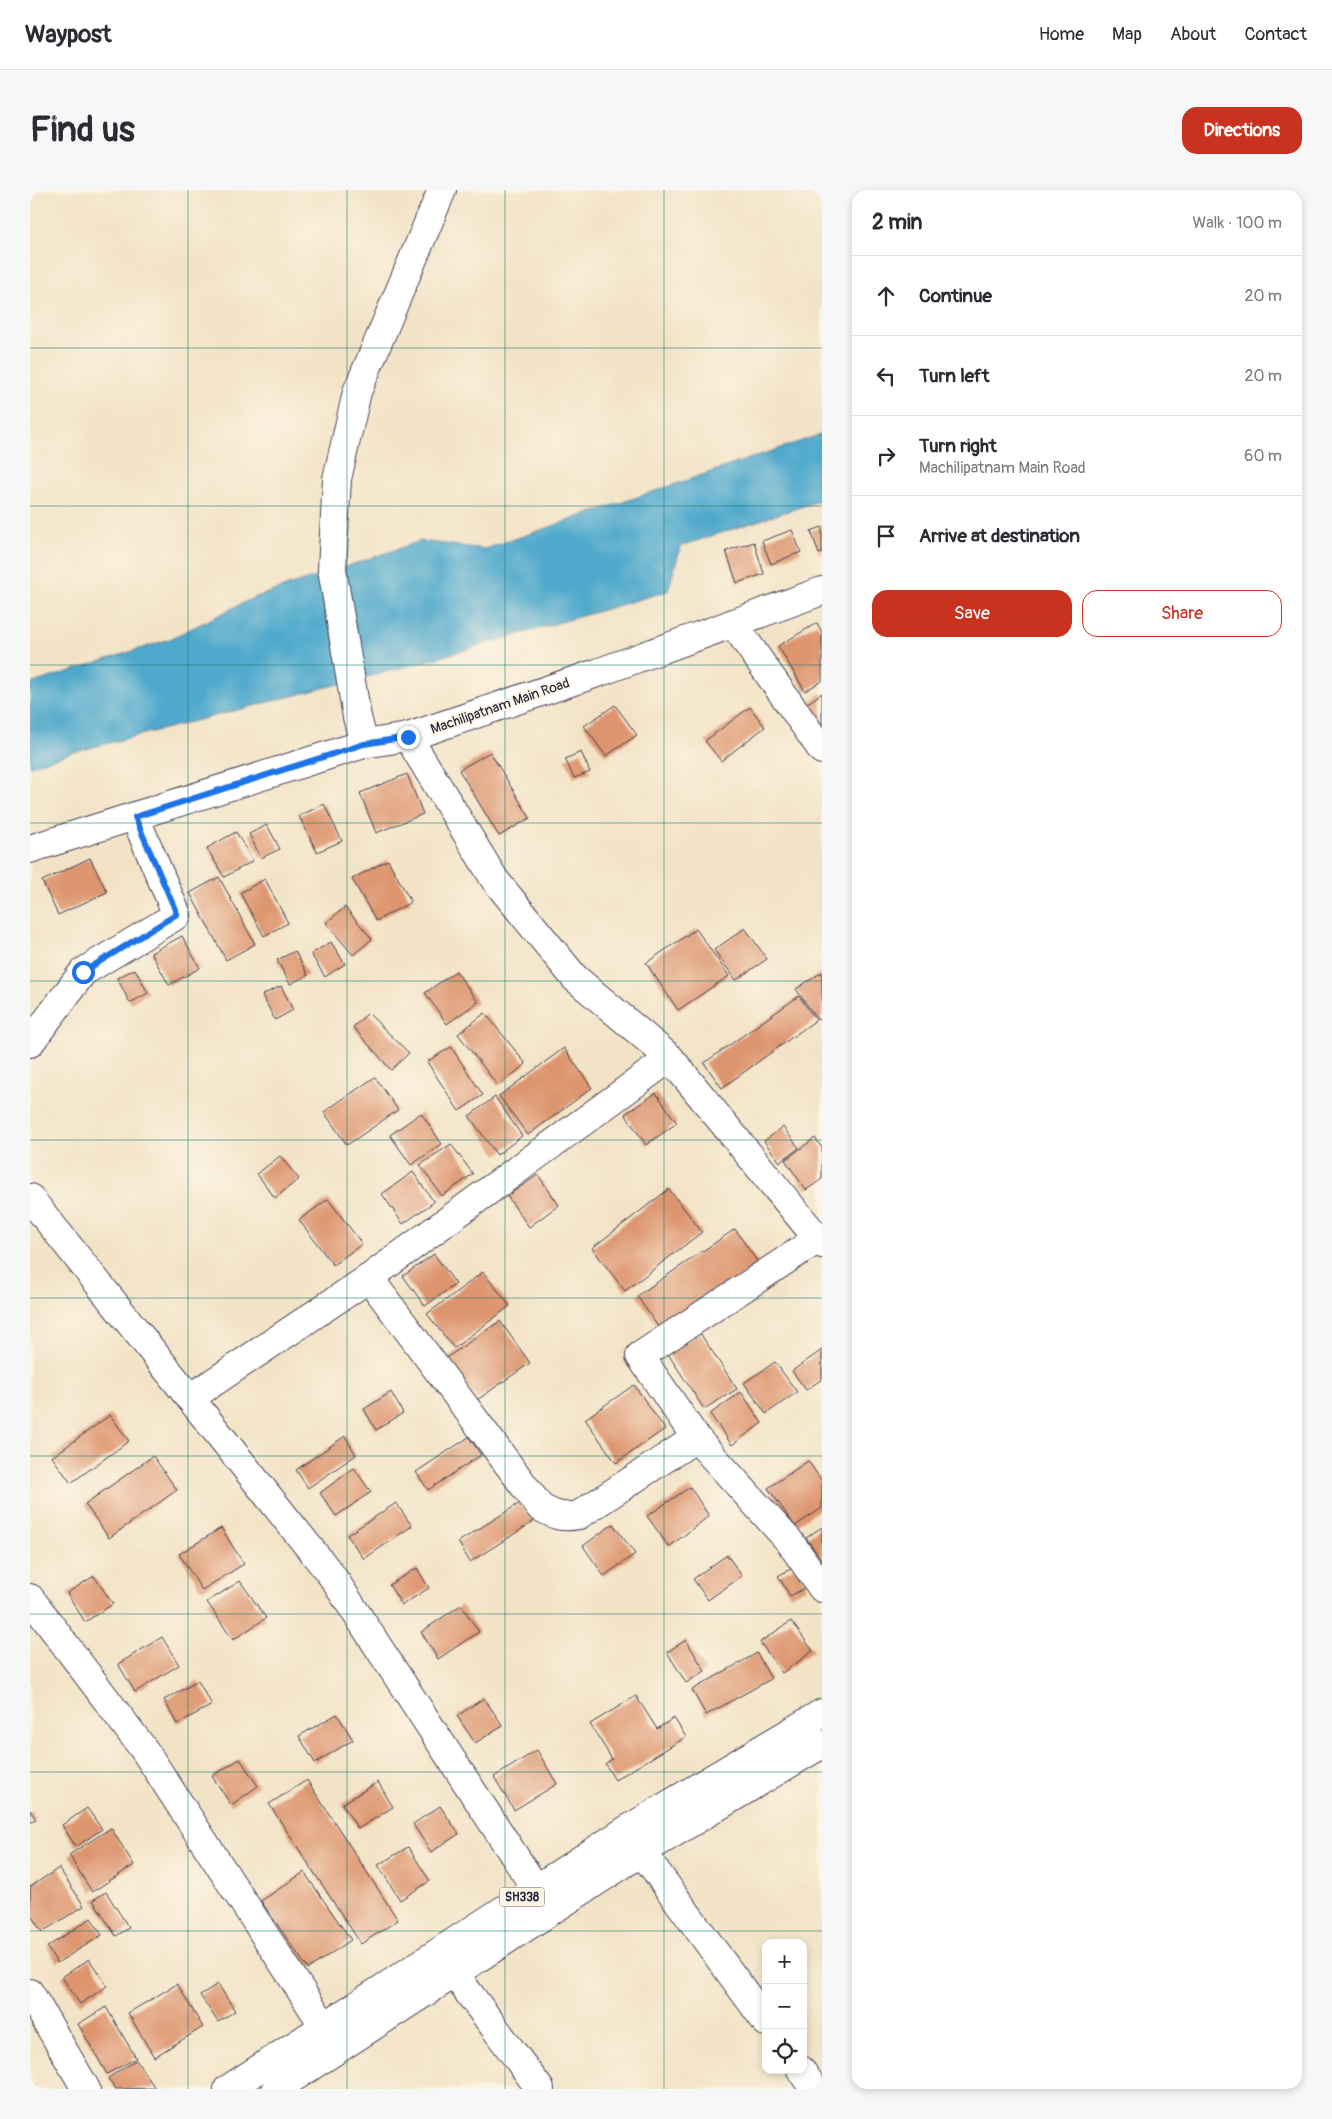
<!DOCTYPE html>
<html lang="en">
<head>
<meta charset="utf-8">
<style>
  body { margin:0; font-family:Pangolin,sans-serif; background:#f7f7f7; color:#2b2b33 }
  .controls { position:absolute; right:15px; bottom:15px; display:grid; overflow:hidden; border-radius:10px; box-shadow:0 2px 8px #0003 }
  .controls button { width:45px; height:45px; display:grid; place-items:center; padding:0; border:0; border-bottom:1px solid #e1e1e2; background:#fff; color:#2b2b33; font:25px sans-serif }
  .stop { position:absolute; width:15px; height:15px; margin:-11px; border:4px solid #1a73e8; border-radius:50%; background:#fff }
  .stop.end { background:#1a73e8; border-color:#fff; box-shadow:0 1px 5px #0008 }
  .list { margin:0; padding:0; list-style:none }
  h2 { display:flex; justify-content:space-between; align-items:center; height:65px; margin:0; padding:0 20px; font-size:21px }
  h2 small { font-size:16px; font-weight:400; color:#7c7c81 }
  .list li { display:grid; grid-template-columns:32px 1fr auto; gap:15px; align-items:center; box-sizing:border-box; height:80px; padding:0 20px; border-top:1px solid #e1e1e2 }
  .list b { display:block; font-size:19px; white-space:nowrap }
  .list p { margin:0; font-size:16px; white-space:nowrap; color:#7c7c81 }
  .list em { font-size:16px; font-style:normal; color:#7c7c81 }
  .actions { display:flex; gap:10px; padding:15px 20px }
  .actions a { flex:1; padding:11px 0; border:1px solid #c8321e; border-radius:15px; text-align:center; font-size:18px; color:#c8321e }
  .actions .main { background:#c8321e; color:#fff }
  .icon { flex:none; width:28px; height:28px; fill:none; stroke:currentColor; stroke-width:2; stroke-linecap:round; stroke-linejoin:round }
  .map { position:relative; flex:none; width:792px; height:1899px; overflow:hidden; border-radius:15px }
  header { display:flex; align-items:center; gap:30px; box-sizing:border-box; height:70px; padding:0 25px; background:#fff; border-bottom:1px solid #e1e1e2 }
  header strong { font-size:24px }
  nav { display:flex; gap:28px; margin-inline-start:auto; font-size:18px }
  .intro { display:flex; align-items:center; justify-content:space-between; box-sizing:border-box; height:120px; padding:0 30px }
  h1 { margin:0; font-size:35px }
  .button { padding:12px 22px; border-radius:15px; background:#c8321e; color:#fff; font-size:18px; font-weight:700 }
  main { display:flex; gap:30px; padding:0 30px }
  aside { flex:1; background:#fff; border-radius:15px; box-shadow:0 2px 8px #0003 }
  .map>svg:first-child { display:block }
</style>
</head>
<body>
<header>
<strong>Waypost</strong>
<nav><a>Home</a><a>Map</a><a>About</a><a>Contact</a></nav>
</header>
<div class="intro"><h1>Find us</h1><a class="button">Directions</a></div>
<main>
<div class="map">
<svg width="792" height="1899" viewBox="0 0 792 1899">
  <rect width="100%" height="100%" fill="#fcf5e5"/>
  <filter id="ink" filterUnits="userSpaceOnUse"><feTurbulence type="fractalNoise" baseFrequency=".02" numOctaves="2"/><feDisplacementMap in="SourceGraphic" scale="10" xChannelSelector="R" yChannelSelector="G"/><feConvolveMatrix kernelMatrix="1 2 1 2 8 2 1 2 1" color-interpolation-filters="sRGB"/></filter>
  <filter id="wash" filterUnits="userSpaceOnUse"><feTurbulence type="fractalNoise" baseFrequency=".0096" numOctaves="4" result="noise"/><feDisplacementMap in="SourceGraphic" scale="20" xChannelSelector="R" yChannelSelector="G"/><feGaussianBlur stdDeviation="1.12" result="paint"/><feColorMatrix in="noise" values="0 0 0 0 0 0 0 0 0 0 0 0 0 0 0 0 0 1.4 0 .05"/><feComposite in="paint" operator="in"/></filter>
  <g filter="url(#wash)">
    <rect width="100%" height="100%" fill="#f3e3c6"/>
    <!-- water -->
    <path fill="#4fa9cc" stroke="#386684" d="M792,244V310L651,356L638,401L383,475L44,562L0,576V494L140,449L223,408L391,351L455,359Z"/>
    <g id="blocks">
      <!-- building -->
      <g fill="#dd956e">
        <path d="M792,337V363L789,364L781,341Z"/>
        <path d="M762,340L771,362L741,374L732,351Z"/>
        <path d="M724,352L734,384L707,393L696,361Z"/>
        <path d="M787,433L792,442V491L775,501L748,456Z"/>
        <path d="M792,503V538L775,515Z"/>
        <path d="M585,515L607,545L576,566L554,536Z"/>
        <path d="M720,517L735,537L691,571L675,551Z"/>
        <path d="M460,562L500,628L469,646L429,580Z"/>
        <path d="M551,562L560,582L544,588L535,569Z"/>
        <path d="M377,584L393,624L346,643L330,603Z"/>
        <path d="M294,614L312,651L287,662L269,626Z"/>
        <path d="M237,635L250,659L231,668L219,644Z"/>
        <path d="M206,642L223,671L194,687L177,658Z"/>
        <path d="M60,668L77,702L28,725L12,691Z"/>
        <path d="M358,670L381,712L346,731L322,689Z"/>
        <path d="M189,687L225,754L196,770L160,703Z"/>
        <path d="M235,689L258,733L234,746L210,703Z"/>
        <path d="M315,717L342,749L323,765L296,733Z"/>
        <path d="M715,738L737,769L706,790L684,760Z"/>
        <path d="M666,739L699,786L648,820L616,773Z"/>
        <path d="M152,746L170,778L139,795L121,763Z"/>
        <path d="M301,752L315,774L295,787L281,764Z"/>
        <path d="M265,761L278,785L260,794L247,770Z"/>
        <path d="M105,779L118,803L100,813L87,788Z"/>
        <path d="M426,781L448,812L417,834L395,803Z"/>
        <path d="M792,782V827L788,830L766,799Z"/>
        <path d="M251,796L263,820L245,830L232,805Z"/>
        <path d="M769,806L786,830L692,898L674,873Z"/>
        <path d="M338,823L379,863L361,880L323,837Z"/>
        <path d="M455,823L496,874L468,896L428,844Z"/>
        <path d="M421,857L453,905L429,921L397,872Z"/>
        <path d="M534,858L562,898L498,945L469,906Z"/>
        <path d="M345,887L368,920L317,955L294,922Z"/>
        <path d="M626,903L647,933L616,955L595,924Z"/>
        <path d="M465,907L492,946L467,965L439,926Z"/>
        <path d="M391,923L412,954L381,975L360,945Z"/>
        <path d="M753,937L769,958L750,972L734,951Z"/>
        <path d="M785,948L792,958V989L776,1000L755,970Z"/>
        <path d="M421,954L443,984L412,1006L390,975Z"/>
        <path d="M250,966L269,989L245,1008L227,984Z"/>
        <path d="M383,982L404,1012L373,1034L352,1004Z"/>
        <path d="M508,985L529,1015L499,1037L477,1006Z"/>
        <path d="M639,999L672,1042L595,1101L562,1058Z"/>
        <path d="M298,1009L332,1054L303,1075L269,1030Z"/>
        <path d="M705,1039L729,1074L631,1141L607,1106Z"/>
        <path d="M404,1064L426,1094L395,1116L373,1086Z"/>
        <path d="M453,1082L480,1116L424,1158L397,1124Z"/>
        <path d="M470,1131L500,1173L447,1210L416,1168Z"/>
        <path d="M670,1143L707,1199L674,1219L638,1164Z"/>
        <path d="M792,1160V1189L776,1200L762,1181Z"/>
        <path d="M745,1172L767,1202L736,1224L714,1193Z"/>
        <path d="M604,1195L635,1239L586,1273L555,1229Z"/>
        <path d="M361,1202L373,1223L346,1240L334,1219Z"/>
        <path d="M711,1202L732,1233L702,1255L680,1224Z"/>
        <path d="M80,1225L99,1251L41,1293L22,1267Z"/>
        <path d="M315,1246L326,1265L278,1298L266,1280Z"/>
        <path d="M439,1247L451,1265L398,1300L386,1282Z"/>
        <path d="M123,1266L147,1300L79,1348L55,1314Z"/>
        <path d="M778,1271L792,1291V1318L765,1336L738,1298Z"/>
        <path d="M324,1278L341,1302L306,1326L290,1303Z"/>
        <path d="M660,1297L679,1326L639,1357L617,1326Z"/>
        <path d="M366,1313L382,1336L334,1369L317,1345Z"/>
        <path d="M490,1313L503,1332L440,1372L428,1352Z"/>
        <path d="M583,1334L605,1364L574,1386L553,1356Z"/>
        <path d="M792,1337V1370L776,1348Z"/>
        <path d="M191,1338L214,1374L172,1400L149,1364Z"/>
        <path d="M697,1365L712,1386L678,1410L663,1389Z"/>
        <path d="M766,1376L777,1397L760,1406L748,1386Z"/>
        <path d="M387,1378L399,1398L372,1415L359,1395Z"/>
        <path d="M64,1386L83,1414L55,1432L37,1403Z"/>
        <path d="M210,1391L236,1428L203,1450L177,1412Z"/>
        <path d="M431,1415L449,1442L408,1469L391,1442Z"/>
        <path d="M761,1431L783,1461L752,1483L730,1452Z"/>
        <path d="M132,1447L149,1475L105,1502L88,1474Z"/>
        <path d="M656,1450L675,1481L656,1493L637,1462Z"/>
        <path d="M727,1463L741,1489L676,1525L662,1500Z"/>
        <path d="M168,1491L182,1515L147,1534L134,1510Z"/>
        <path d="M606,1506L627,1539L644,1528L656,1547L585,1590L575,1574L582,1569L560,1534Z"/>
        <path d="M454,1508L473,1536L445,1553L427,1526Z"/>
        <path d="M307,1524L323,1550L285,1573L269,1546Z"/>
        <path d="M507,1560L527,1594L484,1620L464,1587Z"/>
        <path d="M210,1569L228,1596L201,1615L182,1586Z"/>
        <path d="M277,1590L368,1730L331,1754L239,1614Z"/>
        <path d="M348,1592L363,1617L328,1639L312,1614Z"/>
        <path d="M410,1616L429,1644L401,1662L383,1634Z"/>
        <path d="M57,1618L72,1639L46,1657L32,1635Z"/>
        <path d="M0,1620L6,1629L0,1633Z"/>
        <path d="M81,1638L104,1675L62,1702L39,1665Z"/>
        <path d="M378,1657L400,1691L370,1710L348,1675Z"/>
        <path d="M29,1678L54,1716L12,1742L0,1724V1697Z"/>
        <path d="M274,1682L321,1750L278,1779L231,1711Z"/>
        <path d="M76,1702L99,1738L86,1746L63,1710Z"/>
        <path d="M61,1728L72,1745L27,1773L17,1757Z"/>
        <path d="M59,1769L77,1796L50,1814L32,1787Z"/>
        <path d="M147,1794L173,1837L124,1867L98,1823Z"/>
        <path d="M188,1794L205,1821L188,1832L170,1805Z"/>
        <path d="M76,1817L106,1868L77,1884L48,1834Z"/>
        <path d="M106,1870L125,1898L86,1899L78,1888Z"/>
      </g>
    </g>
  </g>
  <g filter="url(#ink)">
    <use href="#blocks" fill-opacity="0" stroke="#413f50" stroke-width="1"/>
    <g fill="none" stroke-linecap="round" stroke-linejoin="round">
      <defs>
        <g id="minor">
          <path d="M703,433L792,560"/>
          <path d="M378,547L465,690L545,788L640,868L792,1054"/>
          <path d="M0,853L53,782L147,725L105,627"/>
          <path d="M0,1008L302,1386L506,1699"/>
          <path d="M339,1088L510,1317C525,1326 533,1328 549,1325L666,1248L760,1352L792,1398"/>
          <path d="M160,1208L339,1088L640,868"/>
          <path d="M666,1248L610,1166L788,1049"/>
          <path d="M0,1408L115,1561L294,1836"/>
          <path d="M612,1662L736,1832"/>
          <path d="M424,1783L510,1899"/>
          <path d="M0,1803L56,1899"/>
          <path d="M771,1880L784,1899"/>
        </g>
        <path id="tertiary" d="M0,659L334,554"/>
        <path id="secondary" d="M412,0L327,202L307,289L302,379L327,527L334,554L378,547L567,483L792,401"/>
        <g id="primary">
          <path d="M198,1899L598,1639L792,1523"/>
          <path d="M246,1899L612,1662L792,1554"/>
        </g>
      </defs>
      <!-- minor casing -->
      <use href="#minor" stroke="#413f50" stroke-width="30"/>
      <!-- tertiary casing -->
      <use href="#tertiary" stroke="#413f50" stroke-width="30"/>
      <!-- secondary casing -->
      <use href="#secondary" stroke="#413f50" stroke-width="30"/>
      <!-- primary casing -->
      <use href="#primary" stroke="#413f50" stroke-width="30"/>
      <!-- minor -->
      <use href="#minor" stroke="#fff" stroke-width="28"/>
      <!-- tertiary -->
      <use href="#tertiary" stroke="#fff" stroke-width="28"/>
      <!-- secondary -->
      <use href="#secondary" stroke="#fff" stroke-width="28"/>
      <!-- primary -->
      <use href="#primary" stroke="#fff" stroke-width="28"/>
    </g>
  </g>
  <g fill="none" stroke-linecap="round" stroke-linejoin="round" filter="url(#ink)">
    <!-- route -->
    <path stroke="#1a73e8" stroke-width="6" d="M53,782L147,724L105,627L334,554L378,547"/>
  </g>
  <!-- grid -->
  <path fill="none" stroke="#0f766e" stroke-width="1" stroke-opacity="0.55" d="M158,0V1899M317,0V1899M475,0V1899M634,0V1899M0,158H792M0,316H792M0,475H792M0,633H792M0,791H792M0,950H792M0,1108H792M0,1266H792M0,1424H792M0,1582H792M0,1741H792"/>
  <g text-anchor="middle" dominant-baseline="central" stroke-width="4" stroke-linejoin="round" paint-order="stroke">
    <!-- shield labels -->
    <rect fill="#fcf5e5" stroke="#63616e" stroke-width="1" x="469.5" y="1697.5" width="45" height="19" rx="4"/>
    <g font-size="12" font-weight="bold" fill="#22223b">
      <text x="492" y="1707">SH338</text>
    </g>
    <!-- street labels -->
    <g font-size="14" fill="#22223b" stroke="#fcf5e5">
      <text transform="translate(470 516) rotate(-19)">Machilipatnam Main Road</text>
    </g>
  </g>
</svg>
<div class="controls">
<button>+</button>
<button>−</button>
<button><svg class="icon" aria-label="locate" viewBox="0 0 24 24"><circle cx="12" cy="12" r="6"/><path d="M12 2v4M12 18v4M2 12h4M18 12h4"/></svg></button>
</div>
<div class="stop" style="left:53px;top:782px"></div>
<div class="stop end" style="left:378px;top:547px"></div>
</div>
<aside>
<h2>2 min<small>Walk · 100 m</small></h2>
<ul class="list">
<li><svg class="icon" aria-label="ahead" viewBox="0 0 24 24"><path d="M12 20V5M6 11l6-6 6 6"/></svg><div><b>Continue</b></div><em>20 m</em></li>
<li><svg class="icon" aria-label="left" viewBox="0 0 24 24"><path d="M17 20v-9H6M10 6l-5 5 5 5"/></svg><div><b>Turn left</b></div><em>20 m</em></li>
<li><svg class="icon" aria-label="right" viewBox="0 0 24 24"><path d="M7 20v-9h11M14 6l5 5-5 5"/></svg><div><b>Turn right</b><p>Machilipatnam Main Road</p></div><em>60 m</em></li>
<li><svg class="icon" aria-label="arrive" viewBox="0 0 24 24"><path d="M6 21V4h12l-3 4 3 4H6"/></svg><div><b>Arrive at destination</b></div></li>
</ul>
<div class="actions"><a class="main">Save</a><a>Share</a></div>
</aside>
</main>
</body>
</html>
